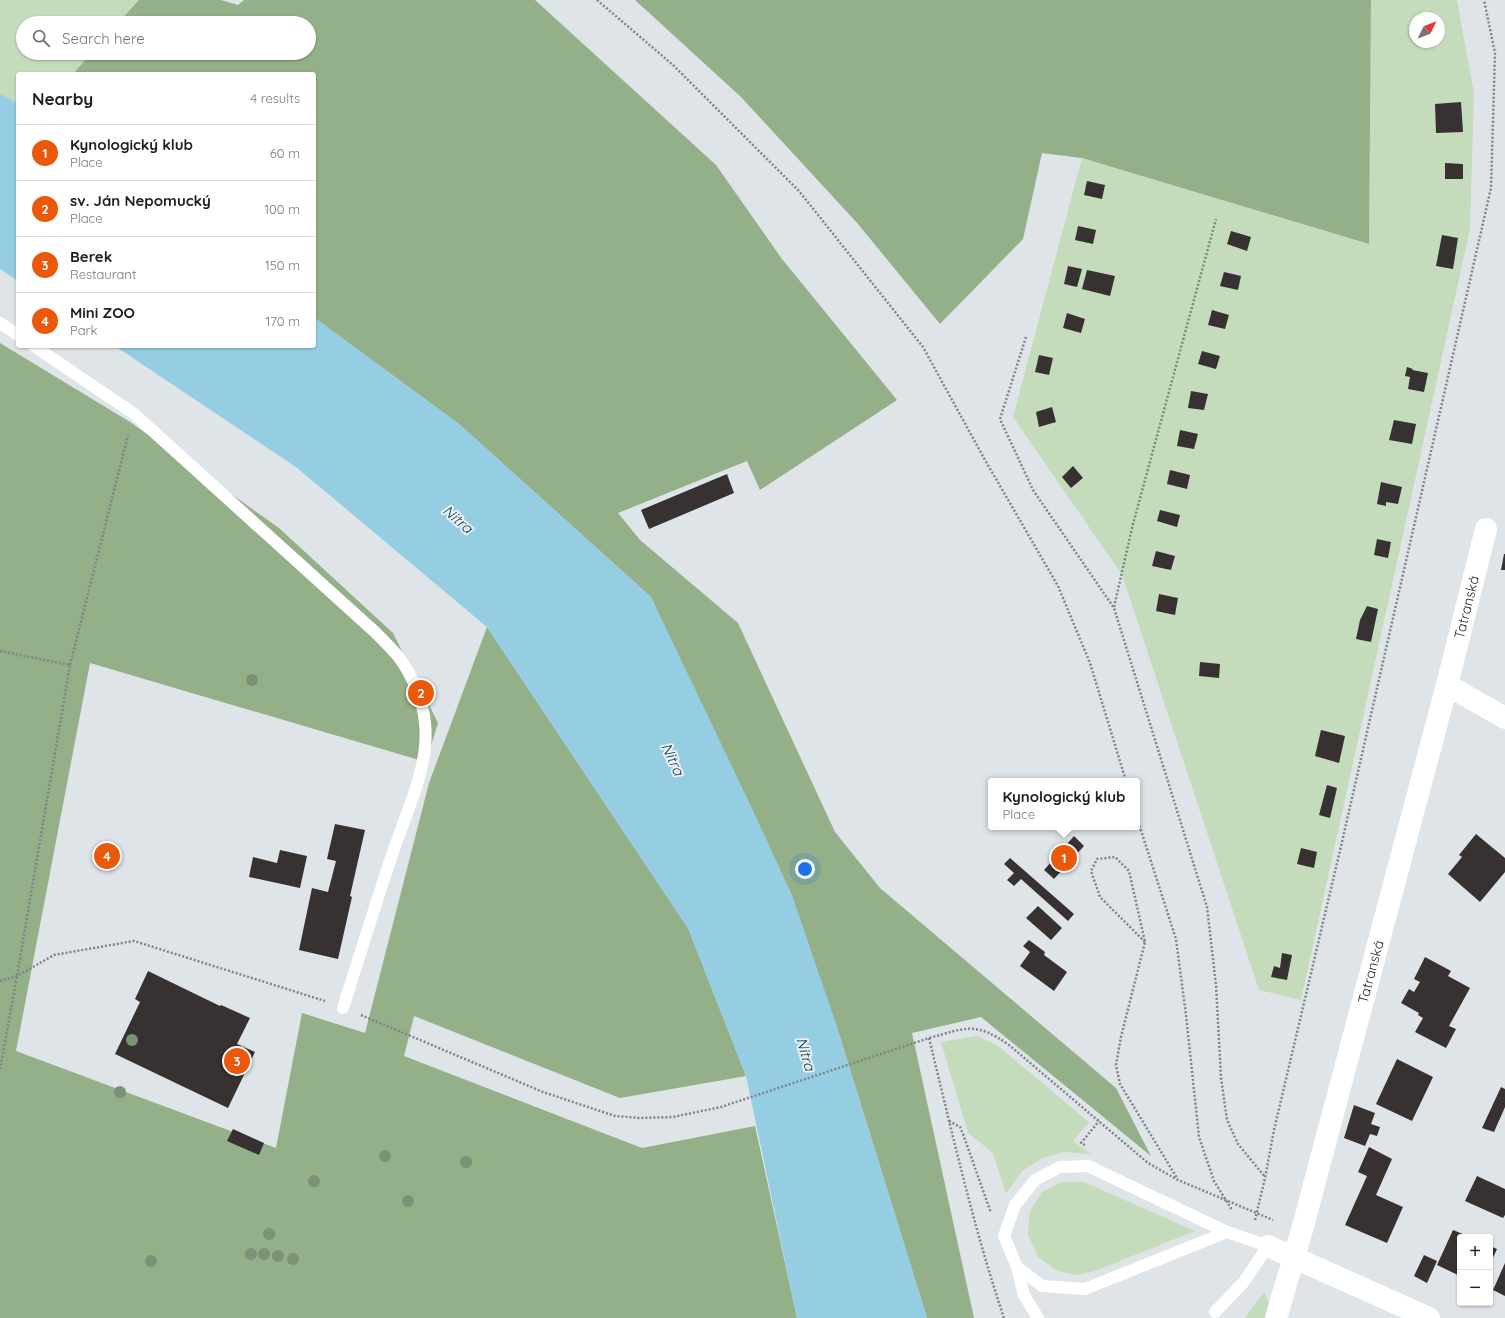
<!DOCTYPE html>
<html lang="en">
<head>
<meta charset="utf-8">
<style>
  body { margin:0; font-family:Quicksand,sans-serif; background:#f2f2f2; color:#202124 }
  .controls { position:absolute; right:12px; bottom:12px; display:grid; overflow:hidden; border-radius:4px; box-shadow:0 1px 3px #0004 }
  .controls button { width:36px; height:36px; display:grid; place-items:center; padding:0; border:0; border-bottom:1px solid #e0e0e0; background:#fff; color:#202124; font:20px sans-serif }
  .compass { position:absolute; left:1409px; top:12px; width:36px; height:36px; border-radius:50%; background:#fff; box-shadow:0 1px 3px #0004; rotate:47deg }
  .you { position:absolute; left:805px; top:869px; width:14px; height:14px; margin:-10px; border:3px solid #fff; border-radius:50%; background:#1a73e8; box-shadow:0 0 0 6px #1a73e833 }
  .badge { display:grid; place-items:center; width:26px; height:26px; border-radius:50%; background:#ea580c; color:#fff; font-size:13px; font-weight:700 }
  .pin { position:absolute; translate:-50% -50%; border:2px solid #fff; box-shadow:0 1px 4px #0006 }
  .popup { position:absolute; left:988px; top:778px; width:152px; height:52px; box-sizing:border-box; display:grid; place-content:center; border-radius:4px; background:#fff; filter:drop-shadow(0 1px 3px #0005); font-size:13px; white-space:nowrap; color:#757577 }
  .popup b { font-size:15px; color:#202124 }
  .popup::after { content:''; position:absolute; left:50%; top:100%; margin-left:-8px; border:8px solid transparent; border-top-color:#fff }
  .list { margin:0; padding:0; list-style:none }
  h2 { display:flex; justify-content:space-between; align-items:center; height:52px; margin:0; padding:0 16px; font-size:17px }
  h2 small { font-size:13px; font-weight:400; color:#757577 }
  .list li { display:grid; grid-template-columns:26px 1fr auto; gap:12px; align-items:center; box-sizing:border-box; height:56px; padding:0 16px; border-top:1px solid #e0e0e0 }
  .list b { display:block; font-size:15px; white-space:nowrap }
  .list p { margin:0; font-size:13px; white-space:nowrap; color:#757577 }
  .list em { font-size:13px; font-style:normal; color:#757577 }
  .icon { flex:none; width:22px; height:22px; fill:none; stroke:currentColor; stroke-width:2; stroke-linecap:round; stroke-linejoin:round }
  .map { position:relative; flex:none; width:1505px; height:1318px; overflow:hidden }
  .search { position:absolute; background:#fff; box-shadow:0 1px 3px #0004; left:16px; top:16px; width:300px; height:44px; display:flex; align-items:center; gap:10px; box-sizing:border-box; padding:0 14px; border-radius:22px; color:#757577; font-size:15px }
  .panel { position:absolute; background:#fff; box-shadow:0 1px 3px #0004; left:16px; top:72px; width:300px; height:276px; border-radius:4px }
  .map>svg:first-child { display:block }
</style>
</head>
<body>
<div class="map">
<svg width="1505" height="1318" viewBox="0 0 1505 1318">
  <rect width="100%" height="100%" fill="#dfe4e8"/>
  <!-- green -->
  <g fill="#c4dcbb" fill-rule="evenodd">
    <path d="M0,0H139L118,23H23V53H91L73,74H18V103L0,94Z"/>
    <path d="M1371,0H1457L1474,93L1470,229L1301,1000L1259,990L1122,575L1013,417L1082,158L1369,244ZM1415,18H1439V42H1415Z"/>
    <path d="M977,1036L997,1045L1089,1122L1073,1141L1091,1154L1064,1152L1043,1158L1022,1171L1006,1194L993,1153L968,1133L941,1042Z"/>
    <path d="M1062,1182H1084L1195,1231L1095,1271L1077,1275L1057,1271L1038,1257L1028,1235L1030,1211L1042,1192Z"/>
    <path d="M1264,1292L1275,1318H1245Z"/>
  </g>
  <!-- forest -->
  <g fill="#93b088">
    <path d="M139,0H221L238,5L244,0H535L716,165L782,259L897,400L760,490L747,461L618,513L640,540L738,623L835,832L880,888L1116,1088L1151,1156L981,1017L912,1033L974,1318H927L835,1021L651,597L459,424L314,318V74H73L91,53H309V23H118Z"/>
    <path d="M635,0H1371L1369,244L1082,158L1042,153L1023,239L940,324L858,224L741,97Z"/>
    <path d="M0,343L130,422L279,528L393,633L438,723L426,762L90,663L16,1051L276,1148L302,1013L365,1033L429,783L487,627L688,928L746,1076L620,1098L414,1016L404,1056L642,1148L755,1126L797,1318H0Z"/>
  </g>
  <!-- water -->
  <g fill="#95cde2">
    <path d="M0,94L18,103V281L0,269Z"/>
    <path d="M314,317L459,424L651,597L749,802L792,895L835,1021L927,1318H797L746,1076L688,928L487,627L296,467L115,346H314Z"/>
  </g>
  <!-- building -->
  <g fill="#373231">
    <path d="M1461,102L1463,132L1436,133L1435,104Z"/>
    <path d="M1445,163L1463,164V179H1445Z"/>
    <path d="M1087,181L1105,185L1102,199L1084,195Z"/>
    <path d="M1078,226L1096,230L1093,244L1075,240Z"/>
    <path d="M1231,231L1251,237L1247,251L1227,244Z"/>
    <path d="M1442,235L1458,238L1453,269L1436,266Z"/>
    <path d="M1068,266L1082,269L1077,287L1064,284Z"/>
    <path d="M1087,270L1115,276L1110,296L1082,289Z"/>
    <path d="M1224,272L1241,276L1238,290L1220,286Z"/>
    <path d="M1212,310L1229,315L1225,329L1208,325Z"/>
    <path d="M1067,313L1085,319L1081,333L1063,328Z"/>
    <path d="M1202,351L1220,356L1216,369L1198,364Z"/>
    <path d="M1039,355L1053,358L1049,375L1035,372Z"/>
    <path d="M1407,367L1413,369L1412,370L1428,373L1424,392L1408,389L1410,377L1405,376Z"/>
    <path d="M1191,391L1208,394L1204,410L1188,408Z"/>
    <path d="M1052,407L1056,422L1039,427L1036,412Z"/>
    <path d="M1394,420L1416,424L1412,444L1389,440Z"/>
    <path d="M1180,430L1198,434L1194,449L1177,446Z"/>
    <path d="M1073,466L1083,478L1071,488L1062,477Z"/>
    <path d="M1170,470L1190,475L1187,489L1167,484Z"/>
    <path d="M727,474L734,493L649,529L641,510Z"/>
    <path d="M1381,482L1402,487L1398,504L1386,502V506L1377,504Z"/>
    <path d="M1160,510L1180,515L1177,527L1157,521Z"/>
    <path d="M1377,539L1391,542L1388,558L1374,555Z"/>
    <path d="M1156,551L1175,556L1171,570L1152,566Z"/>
    <path d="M1504,554H1505V570H1501Z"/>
    <path d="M1159,594L1178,598L1175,615L1156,611Z"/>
    <path d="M1367,606L1378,609L1371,642L1356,639L1360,620Z"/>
    <path d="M1200,662L1220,664L1219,678L1199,676Z"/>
    <path d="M1321,730L1345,736L1339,763L1315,756Z"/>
    <path d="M1327,785L1337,788L1330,818L1319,815Z"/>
    <path d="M335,824L365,830L350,896L352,897L338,959L299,950L312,888L328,892L336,861L327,859Z"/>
    <path d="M1476,834L1505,858V872L1480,902L1448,874L1462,857L1459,855Z"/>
    <path d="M1074,836L1084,846L1054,879L1044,870Z"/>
    <path d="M1301,848L1317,852L1314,868L1297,864Z"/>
    <path d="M280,850L307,856L300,888L249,877L253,857L277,863Z"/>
    <path d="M1010,858L1074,914L1068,921L1021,879L1014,886L1007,880L1014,873L1004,864Z"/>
    <path d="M1038,906L1062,928L1051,940L1026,918Z"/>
    <path d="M1029,940L1045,952L1044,955L1067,972L1054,991L1020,966L1030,952L1023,946Z"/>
    <path d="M1282,953L1292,955L1287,980L1271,977L1274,966L1280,968Z"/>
    <path d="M1425,957L1451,971L1448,976L1470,988L1449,1026L1456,1029L1446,1048L1415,1032L1423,1018L1418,1015L1419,1013L1401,1003L1409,989L1414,992L1420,982L1414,979Z"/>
    <path d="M148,971L220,1006L221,1005L250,1018L237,1044L255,1052L228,1108L115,1054L140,1002L135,999Z"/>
    <path d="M1397,1059L1433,1077L1412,1121L1376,1104Z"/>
    <path d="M1501,1087L1505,1089V1107L1494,1132L1482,1128Z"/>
    <path d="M1354,1105L1375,1113L1371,1124L1380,1127L1377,1136L1370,1134L1365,1146L1344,1138Z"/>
    <path d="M233,1129L264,1143L259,1155L227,1141Z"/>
    <path d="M1369,1147L1392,1159L1376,1195L1403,1207L1387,1243L1345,1225L1367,1176L1358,1172Z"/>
    <path d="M1477,1176L1505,1189V1215L1503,1218L1465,1201Z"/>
    <path d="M1453,1230L1470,1237H1460V1276L1437,1265Z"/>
    <path d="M1490,1246L1497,1249L1490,1264Z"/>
    <path d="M1424,1255L1437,1261L1427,1283L1414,1276Z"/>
    <path d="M1505,1263V1296L1493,1290Z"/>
  </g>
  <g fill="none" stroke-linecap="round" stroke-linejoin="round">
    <!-- path -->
    <g stroke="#818487" stroke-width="2.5" stroke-dasharray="2 2" stroke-linecap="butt">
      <path d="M597,0L673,65L799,191L923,347L985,460L1058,586L1090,663L1126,781"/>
      <path d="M1026,337L1000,419L1033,490L1114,608L1207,907L1216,985L1221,1078L1227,1120L1238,1144L1265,1177"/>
      <path d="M1114,607L1133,524L1216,219"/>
      <path d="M0,651L70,665L17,976L0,1069"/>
      <path d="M70,665L128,435"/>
      <path d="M1137,818L1176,939L1186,1015L1199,1137L1214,1181L1232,1210"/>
      <path d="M1145,942L1100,897L1091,871L1097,859L1115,857L1129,871L1145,942L1121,1037L1116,1065L1120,1084L1177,1178"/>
      <path d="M0,981L17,976L54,955L134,941L325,1001"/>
      <path d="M361,1015L543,1092L615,1116L639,1118L673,1117L721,1107L929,1038C966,1028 975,1021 1009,1045L1148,1163L1178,1180L1273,1220"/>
      <path d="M929,1038C952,1132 973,1226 1004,1318"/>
      <path d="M949,1121L960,1127L963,1134L991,1213"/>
      <path d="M1085,1145L1081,1143L1099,1121"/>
      <path d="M1255,1220L1265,1178L1274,1130L1342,842L1491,188L1495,53L1484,0"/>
    </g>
    <!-- service -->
    <g stroke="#fff" stroke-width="12">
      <path d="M0,323L18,335"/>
      <path d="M34,346L133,413L375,632C383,640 391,648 398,656C412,675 423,700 425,723C430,766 405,815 392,855C375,906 359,957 343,1008"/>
      <path d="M1017,1267L1024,1295L1038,1318"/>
      <path d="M1215,1312L1243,1283L1268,1246L1227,1232L1088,1166L1060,1167L1035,1180L1015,1205L1004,1236L1017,1267L1042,1286L1085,1289L1227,1232"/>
    </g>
    <!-- minor -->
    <g stroke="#fff" stroke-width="22">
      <path d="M1447,685L1505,718"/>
      <path d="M1268,1246L1429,1318"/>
      <path id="s1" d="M1276,1318L1302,1230L1447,685L1486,529"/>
    </g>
  </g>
  <!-- trees -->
  <g fill="#7a9275">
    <circle cx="252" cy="680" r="6"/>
    <circle cx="132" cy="1040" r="6"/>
    <circle cx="120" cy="1092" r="6"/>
    <circle cx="385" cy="1156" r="6"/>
    <circle cx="466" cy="1162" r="6"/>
    <circle cx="314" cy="1181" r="6"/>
    <circle cx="408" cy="1201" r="6"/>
    <circle cx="269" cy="1234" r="6"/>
    <circle cx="251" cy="1254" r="6"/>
    <circle cx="264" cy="1254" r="6"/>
    <circle cx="278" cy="1256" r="6"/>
    <circle cx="293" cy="1259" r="6"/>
    <circle cx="151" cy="1261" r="6"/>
  </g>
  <g text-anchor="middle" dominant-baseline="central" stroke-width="4" stroke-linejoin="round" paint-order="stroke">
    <!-- street labels -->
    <g font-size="14" fill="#1e1f21" stroke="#ecf1f5">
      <text stroke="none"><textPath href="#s1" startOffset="736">Tatranská</textPath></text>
      <text stroke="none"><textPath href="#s1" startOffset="359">Tatranská</textPath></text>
    </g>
    <!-- water labels -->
    <g font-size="15" font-style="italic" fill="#073a49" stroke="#ecf1f5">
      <text transform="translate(458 519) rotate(41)">Nitra</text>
      <text transform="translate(673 759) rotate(65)">Nitra</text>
      <text transform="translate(806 1054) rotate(74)">Nitra</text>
    </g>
  </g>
</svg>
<div class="controls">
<button>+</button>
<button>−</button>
</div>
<svg class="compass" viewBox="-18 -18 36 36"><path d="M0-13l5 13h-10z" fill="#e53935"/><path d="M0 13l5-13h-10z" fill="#757577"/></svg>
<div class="you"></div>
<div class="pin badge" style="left:1064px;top:858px">1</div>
<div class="popup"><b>Kynologický klub</b>Place</div>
<div class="pin badge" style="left:421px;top:693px">2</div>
<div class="pin badge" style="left:237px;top:1061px">3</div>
<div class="pin badge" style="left:107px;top:856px">4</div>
<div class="search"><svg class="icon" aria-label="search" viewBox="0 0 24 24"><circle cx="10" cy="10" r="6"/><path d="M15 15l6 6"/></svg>Search here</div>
<section class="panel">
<h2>Nearby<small>4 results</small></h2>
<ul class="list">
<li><span class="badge">1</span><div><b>Kynologický klub</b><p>Place</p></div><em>60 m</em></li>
<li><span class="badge">2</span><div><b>sv. Ján Nepomucký</b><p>Place</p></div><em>100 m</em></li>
<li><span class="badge">3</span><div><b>Berek</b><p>Restaurant</p></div><em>150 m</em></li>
<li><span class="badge">4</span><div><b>Mini ZOO</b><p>Park</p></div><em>170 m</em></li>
</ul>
</section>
</div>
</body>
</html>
